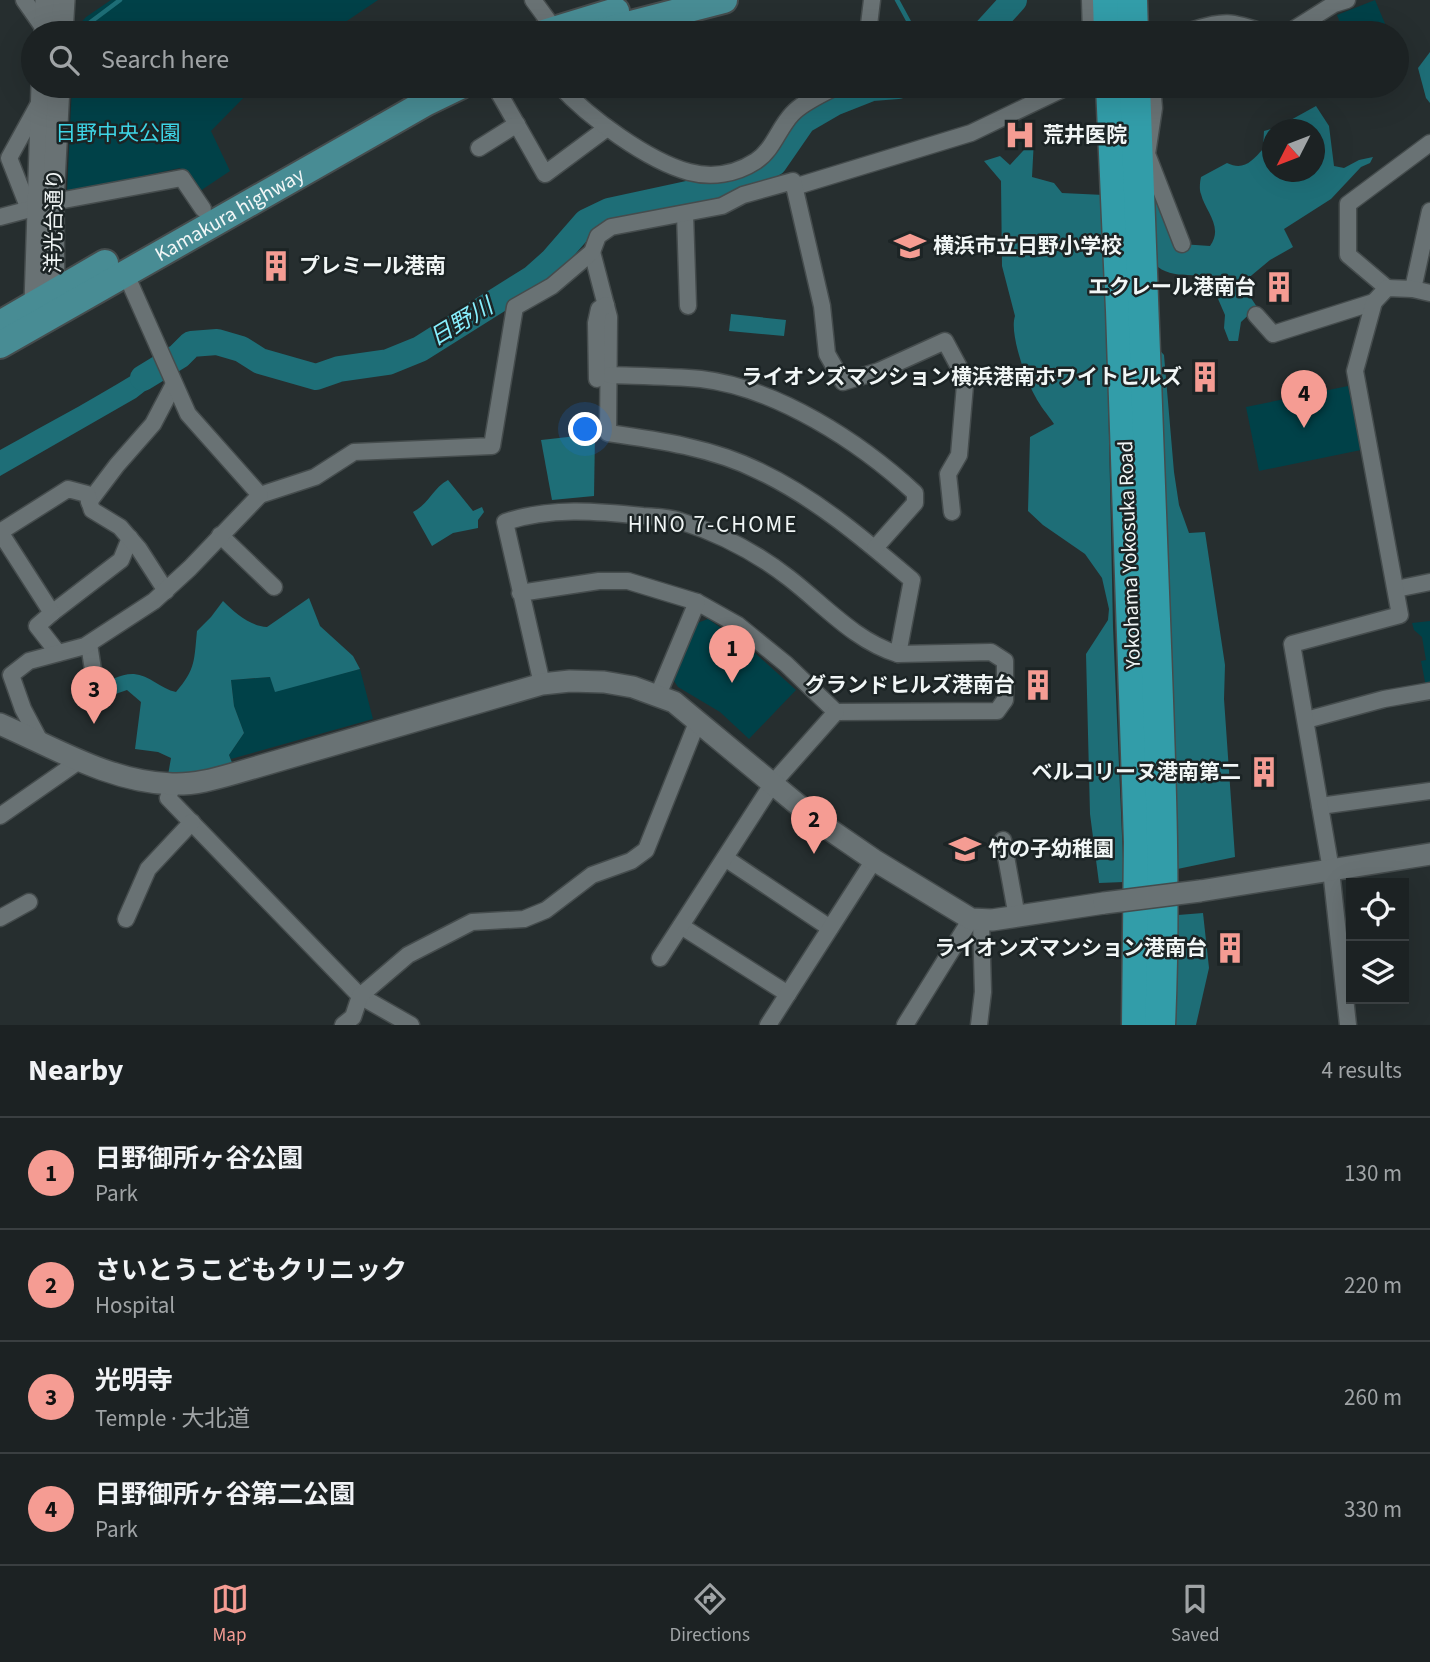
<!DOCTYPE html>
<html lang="en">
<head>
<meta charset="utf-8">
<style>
  body { margin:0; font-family:"Source Sans 3","Noto Sans JP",sans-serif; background:#252a2b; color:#f1f3f6 }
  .controls { position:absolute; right:21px; bottom:21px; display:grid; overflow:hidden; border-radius:0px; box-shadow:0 7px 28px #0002 }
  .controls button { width:63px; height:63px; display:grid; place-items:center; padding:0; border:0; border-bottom:2px solid #3a3f41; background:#1c2223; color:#f1f3f6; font:35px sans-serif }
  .compass { position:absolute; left:1262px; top:119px; width:63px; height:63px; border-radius:50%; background:#1c2223; box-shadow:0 7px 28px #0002; rotate:228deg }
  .you { position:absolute; left:586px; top:430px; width:24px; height:24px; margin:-18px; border:5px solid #fff; border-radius:50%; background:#1a73e8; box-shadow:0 0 0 10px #1a73e833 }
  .badge { display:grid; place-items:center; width:46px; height:46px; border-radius:50%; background:#f59c93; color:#111; font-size:23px; font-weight:700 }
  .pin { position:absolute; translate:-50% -58px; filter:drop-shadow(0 2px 4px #0008) }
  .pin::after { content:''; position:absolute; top:37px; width:24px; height:21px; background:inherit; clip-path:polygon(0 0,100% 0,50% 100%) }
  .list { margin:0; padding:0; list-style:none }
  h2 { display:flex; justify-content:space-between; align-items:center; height:91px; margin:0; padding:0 28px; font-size:30px }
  h2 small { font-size:23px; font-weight:400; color:#a0a4a6 }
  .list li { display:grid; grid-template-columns:46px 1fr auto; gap:21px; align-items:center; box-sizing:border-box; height:112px; padding:0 28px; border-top:2px solid #3a3f41 }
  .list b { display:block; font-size:26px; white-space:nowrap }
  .list p { margin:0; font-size:23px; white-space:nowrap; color:#a0a4a6 }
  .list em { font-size:23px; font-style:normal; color:#a0a4a6 }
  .icon { flex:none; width:38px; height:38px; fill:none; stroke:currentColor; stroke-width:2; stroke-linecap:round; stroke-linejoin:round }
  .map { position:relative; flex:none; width:1430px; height:1025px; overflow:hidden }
  .search { position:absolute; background:#1c2223; box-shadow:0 7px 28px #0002; left:21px; right:21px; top:21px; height:77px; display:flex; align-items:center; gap:18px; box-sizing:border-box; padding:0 24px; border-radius:38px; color:#a0a4a6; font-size:26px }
  .sheet { height:539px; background:#1c2223 }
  nav { display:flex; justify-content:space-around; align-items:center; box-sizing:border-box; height:98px; border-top:2px solid #3a3f41; background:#1c2223; font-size:19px; color:#a0a4a6 }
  nav a { display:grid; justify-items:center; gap:4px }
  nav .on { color:#f59c93 }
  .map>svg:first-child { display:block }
</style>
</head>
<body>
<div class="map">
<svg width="1430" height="1025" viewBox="0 0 1430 1025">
  <rect width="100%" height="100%" fill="#262e2f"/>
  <!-- green -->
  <g fill="#004148">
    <path d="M111,0H378L329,33H74L75,29L86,17Z"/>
    <path d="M1375,0L1389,33H1344L1337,15Z"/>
    <path d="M72,86H255L211,131L230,171L197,193L180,168L67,192Z"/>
    <path d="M1348,386L1361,450L1259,471L1246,407Z"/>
    <path d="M708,619L745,644L796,690L749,739L720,712L678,687L672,678L697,623Z"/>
    <path d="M1430,621V686L1426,687L1421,661L1426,660L1422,637L1414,630L1412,623Z"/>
    <path d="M360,669L373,719L231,759L229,755L244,733L234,706L231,680L271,677L275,691Z"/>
  </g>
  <!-- forest -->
  <g fill="#1e6e77" fill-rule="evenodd">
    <path d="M1430,52V103L1426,98L1418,68Z"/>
    <path d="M1316,106L1329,126L1334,166L1344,168L1359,160L1373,157L1370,163L1361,167L1331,199L1284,229L1293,247L1270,260L1246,280L1245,289L1257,307L1241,322L1238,341H1229L1224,328L1225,315L1209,278L1206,275C1191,275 1171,277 1158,267L1152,175L1181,244L1210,246C1224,227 1205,211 1201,194C1199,189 1200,182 1201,177L1227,163C1244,171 1252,161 1263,149L1264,131L1278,127ZM1272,130H1314V172H1272Z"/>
    <path d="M1034,139L1032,177L1054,183L1062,193L1104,195L1113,627L1124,882L1099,883L1090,814L1086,654L1108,620L1109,609L1102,578L1085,554L1043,525L1028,511L1030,437L1054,424C1048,415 1040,406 1035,396C1026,380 1009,333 1015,316L1002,266L1001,181L984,161L1000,156L1010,165Z"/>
    <path d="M731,314L786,320L784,336L729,331Z"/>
    <path d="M1153,343L1164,355L1174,472L1179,505L1189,533L1205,532L1225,665L1224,699L1235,857L1163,872Z"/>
    <path d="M155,361L163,377L136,398L0,476V450C52,421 105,393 155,361Z"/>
    <path d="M595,434L594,496L552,500L541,440Z"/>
    <path d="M448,480L473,511L482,507L484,512L478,520V528L453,533L432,546L413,512C429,504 433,488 448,480Z"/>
    <path d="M309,598L320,626L353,656L360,669L275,692L270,677L231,680L234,706L244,733L229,755L233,765L215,771L168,775L171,758L158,752L135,749L141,702L127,690L98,700L96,685C106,682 123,673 134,674C149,675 161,689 176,692C196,669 194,660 197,631L211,617L223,601C235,613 250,626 267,627Z"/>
    <path d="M1203,913L1209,968L1196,1025H1171L1178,915Z"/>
  </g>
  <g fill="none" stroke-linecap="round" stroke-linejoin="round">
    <!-- stream -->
    <g stroke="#1e6e77" stroke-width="4.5">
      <path d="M897,0L915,33"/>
      <path d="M84,27L120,0"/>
    </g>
    <!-- river -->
    <g stroke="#1e6e77" stroke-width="26">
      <path d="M984,33L1014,0"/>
      <path d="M143,378L179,356L191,344L217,342L241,349L260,361L316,377L339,369L388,362L420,349L533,278L552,261L586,222L609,211L720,187L748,178L774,163L803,121L834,103L872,88L898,86"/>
    </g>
    <defs>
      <g id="minor">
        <path d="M24,0L45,30"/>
        <path d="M533,0L555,30"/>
        <path d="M1090,0L1091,33"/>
        <path d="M868,33L872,0"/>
        <path d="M1182,33C1223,22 1224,18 1265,33"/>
        <path d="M1288,33L1334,4L1347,0"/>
        <path d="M495,86L545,174L607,128"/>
        <path d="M560,86C588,117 648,161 689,172C712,178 736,174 756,161C773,150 778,129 792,114C803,102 823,94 837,86"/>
        <path d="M1152,86L1154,108L1147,154L1182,244"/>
        <path d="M479,148L517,124"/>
        <path d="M794,187L971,133L1069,86"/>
        <path d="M53,202L182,178L203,209"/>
        <path d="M29,209L9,158L42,98"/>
        <path d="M685,214L688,306"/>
        <path d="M0,217L38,207"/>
        <path d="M592,252L609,317L608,433C658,440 713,448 759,471C816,498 865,540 912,580L898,654"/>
        <path d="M1387,288L1348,255V204L1430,143"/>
        <path d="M1413,289L1430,211"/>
        <path d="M1256,315L1273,334L1374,302"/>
        <path d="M610,375C640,376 671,376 701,379C777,388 860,442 915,493V503L875,548"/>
        <path d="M597,379L596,323L599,309L606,305"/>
        <path d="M260,495L315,477L354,452L492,446L515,307L552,286L592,252L598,236L611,227L722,206L743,195L793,181L822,306L827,354L843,382L879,371L945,341L960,369L965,385L959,455L948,474L952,512"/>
        <path d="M89,502L117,465L153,424L174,384"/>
        <path d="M220,535L274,587"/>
        <path d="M1396,589L1430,582"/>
        <path d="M520,593L599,581H628L697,602L738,625L786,664L836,712L997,711L1005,700V661L991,652L898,654C855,641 824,605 789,578C757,553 718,533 680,521C669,517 655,517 643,516C597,511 550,507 505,522L542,684"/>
        <path d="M52,613L121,560L130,538"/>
        <path d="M89,644L95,683"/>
        <path d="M58,653L37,626L52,613L0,532L68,489L87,494L92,510L120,527L139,549L166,591"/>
        <path d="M658,695L697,602"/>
        <path d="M1306,720L1384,699L1430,691"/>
        <path d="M41,743L23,709L11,675L29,661L85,646L154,601L190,568L260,495L188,414L125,272"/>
        <path d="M173,784L168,798L360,996L411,1025"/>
        <path d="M1320,806L1430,791"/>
        <path d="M0,816L79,761"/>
        <path d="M1003,840L1017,917"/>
        <path d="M725,858L830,928"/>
        <path d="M0,918L29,902"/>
        <path d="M126,919L148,869L192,822"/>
        <path d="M681,926L788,994"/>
        <path d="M660,958L773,783L836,712"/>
        <path d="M343,1025L353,1017L360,996L408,955L472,922L524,919L546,910L592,875L631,861L646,850L698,720"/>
        <path d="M768,1025L874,860"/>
        <path d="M905,1025L971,919"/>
        <path d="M979,1025L983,992L981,921"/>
        <path d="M1348,1025L1331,870L1292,644L1400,615L1355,371L1374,302L1387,288L1413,289L1430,293"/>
      </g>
      <g id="tertiary">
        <path d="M45,33L46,0"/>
        <path d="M62,33L64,0"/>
        <path d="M42,86L35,303L48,310"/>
        <path d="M54,304L53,202L59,86"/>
        <path d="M0,724C55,748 110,782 172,784C194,785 215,779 236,773L542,684L570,681L604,682L633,687L674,702L820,823L874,860L971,919L992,920L1104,903"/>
        <path d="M1200,891L1430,854"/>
      </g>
      <g id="primary">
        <path d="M544,33L616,11"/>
        <path d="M596,33L724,0"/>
        <path d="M0,324L105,263"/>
        <path id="s1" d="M0,345L427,102L460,86"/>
      </g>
      <g id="motorway">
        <path d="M1108,0L1109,33"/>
        <path d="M1132,0L1133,33"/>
        <path d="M1111,86L1121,310L1139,842L1137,1025"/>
        <path d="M1135,86C1143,263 1149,441 1155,619C1160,754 1166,890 1160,1025"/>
      </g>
    </defs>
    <!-- minor casing -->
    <use href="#minor" stroke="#454c4d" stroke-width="19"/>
    <!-- tertiary casing -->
    <use href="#tertiary" stroke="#454c4d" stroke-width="24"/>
    <!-- primary casing -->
    <use href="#primary" stroke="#454c4d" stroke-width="30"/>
    <!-- motorway casing -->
    <use href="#motorway" stroke="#454c4d" stroke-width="33"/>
    <!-- minor -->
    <use href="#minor" stroke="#697274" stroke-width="16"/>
    <!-- tertiary -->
    <use href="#tertiary" stroke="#697274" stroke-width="21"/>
    <!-- primary -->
    <use href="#primary" stroke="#488c94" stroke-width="26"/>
    <!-- motorway -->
    <use href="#motorway" stroke="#329da9" stroke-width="30"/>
    <defs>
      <path id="tertiary-bridge" d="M1104,903L1200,891"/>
    </defs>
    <!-- tertiary-bridge casing -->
    <use href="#tertiary-bridge" stroke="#454c4d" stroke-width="24" stroke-linecap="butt"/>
    <!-- tertiary-bridge -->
    <use href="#tertiary-bridge" stroke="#697274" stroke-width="21"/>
  </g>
  <!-- icons -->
  <defs>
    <symbol id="hospital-bare" viewBox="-9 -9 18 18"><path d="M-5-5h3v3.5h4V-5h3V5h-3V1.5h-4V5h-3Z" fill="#f59c93" stroke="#1c2425" stroke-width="2.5" paint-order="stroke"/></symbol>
    <symbol id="school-bare" viewBox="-9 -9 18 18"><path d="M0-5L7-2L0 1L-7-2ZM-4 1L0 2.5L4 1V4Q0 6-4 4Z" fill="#f59c93" stroke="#1c2425" stroke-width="2.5" paint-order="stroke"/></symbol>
    <symbol id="building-bare" viewBox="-9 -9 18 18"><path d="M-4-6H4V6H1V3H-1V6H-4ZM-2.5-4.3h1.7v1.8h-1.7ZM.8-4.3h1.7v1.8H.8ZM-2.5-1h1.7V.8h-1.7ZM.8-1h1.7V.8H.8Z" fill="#f59c93" stroke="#1c2425" stroke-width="2.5" paint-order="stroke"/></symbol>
  </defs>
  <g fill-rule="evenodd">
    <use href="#hospital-bare" x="998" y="113" width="44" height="44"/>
    <use href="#school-bare" x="888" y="224" width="44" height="44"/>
    <use href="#building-bare" x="254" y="244" width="44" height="44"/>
    <use href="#building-bare" x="1257" y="265" width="44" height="44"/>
    <use href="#building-bare" x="1183" y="355" width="44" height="44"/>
    <use href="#building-bare" x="1016" y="663" width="44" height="44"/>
    <use href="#building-bare" x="1242" y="750" width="44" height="44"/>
    <use href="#school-bare" x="943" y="827" width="44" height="44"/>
    <use href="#building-bare" x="1208" y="926" width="44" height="44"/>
  </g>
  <g text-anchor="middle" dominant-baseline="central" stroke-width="5" stroke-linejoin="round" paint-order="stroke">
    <!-- park labels -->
    <g font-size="21" fill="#3ed5e6" stroke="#1c2425">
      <text x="118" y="133">日野中央公園</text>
    </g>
    <!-- poi labels -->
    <g font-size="21" font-weight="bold" fill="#f1f6f6" stroke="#1c2425" text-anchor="end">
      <text x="1043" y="135" text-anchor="start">荒井医院</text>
      <text x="933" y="246" text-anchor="start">横浜市立日野小学校</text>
      <text x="299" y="266" text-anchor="start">プレミール港南</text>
      <text x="1256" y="287">エクレール港南台</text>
      <text x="1182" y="377">ライオンズマンション横浜港南ホワイトヒルズ</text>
      <text x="1015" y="685">グランドヒルズ港南台</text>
      <text x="1241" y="772">ベルコリーヌ港南第二</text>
      <text x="988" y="849" text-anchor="start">竹の子幼稚園</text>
      <text x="1207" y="948">ライオンズマンション港南台</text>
    </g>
    <!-- street labels -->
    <g font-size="21" fill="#f1f6f6" stroke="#1c2425">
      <text stroke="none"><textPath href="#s1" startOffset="264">Kamakura highway</textPath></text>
      <text transform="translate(54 221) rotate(-89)">洋光台通り</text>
      <text transform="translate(1129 555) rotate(-92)">Yokohama Yokosuka Road</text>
    </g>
    <!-- water labels -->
    <g font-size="23" font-style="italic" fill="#88f0fe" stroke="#1c2425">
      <text transform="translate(461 322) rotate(-31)">日野川</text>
    </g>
    <!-- neighbourhood labels -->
    <g font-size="23" letter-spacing="2" fill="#f1f6f6" stroke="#1c2425">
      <text x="713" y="524">HINO 7-CHOME</text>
    </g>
  </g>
</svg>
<div class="controls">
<button><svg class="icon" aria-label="locate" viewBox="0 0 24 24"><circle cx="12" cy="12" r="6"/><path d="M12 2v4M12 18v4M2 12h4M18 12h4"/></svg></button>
<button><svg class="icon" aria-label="layers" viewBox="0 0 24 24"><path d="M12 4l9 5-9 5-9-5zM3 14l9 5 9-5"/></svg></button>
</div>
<svg class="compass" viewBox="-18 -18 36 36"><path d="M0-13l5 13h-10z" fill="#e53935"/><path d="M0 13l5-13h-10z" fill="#a0a4a6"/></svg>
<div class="you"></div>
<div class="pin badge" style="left:732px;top:683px">1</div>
<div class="pin badge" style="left:814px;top:854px">2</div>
<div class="pin badge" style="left:94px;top:724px">3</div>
<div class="pin badge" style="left:1304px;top:428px">4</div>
<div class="search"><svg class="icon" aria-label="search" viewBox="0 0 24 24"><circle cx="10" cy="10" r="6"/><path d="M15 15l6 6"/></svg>Search here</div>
</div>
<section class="sheet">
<h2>Nearby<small>4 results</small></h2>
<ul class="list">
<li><span class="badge">1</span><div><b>日野御所ヶ谷公園</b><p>Park</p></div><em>130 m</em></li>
<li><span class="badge">2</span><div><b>さいとうこどもクリニック</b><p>Hospital</p></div><em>220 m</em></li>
<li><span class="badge">3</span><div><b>光明寺</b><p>Temple · 大北道</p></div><em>260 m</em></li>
<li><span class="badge">4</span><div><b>日野御所ヶ谷第二公園</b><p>Park</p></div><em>330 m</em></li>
</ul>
</section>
<nav>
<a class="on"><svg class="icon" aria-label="map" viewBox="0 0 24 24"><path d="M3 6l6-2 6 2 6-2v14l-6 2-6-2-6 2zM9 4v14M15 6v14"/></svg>Map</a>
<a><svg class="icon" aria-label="directions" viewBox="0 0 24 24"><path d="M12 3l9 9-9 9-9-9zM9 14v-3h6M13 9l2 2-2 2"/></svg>Directions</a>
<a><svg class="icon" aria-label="saved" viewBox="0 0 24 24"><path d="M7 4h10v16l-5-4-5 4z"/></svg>Saved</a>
</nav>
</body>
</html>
